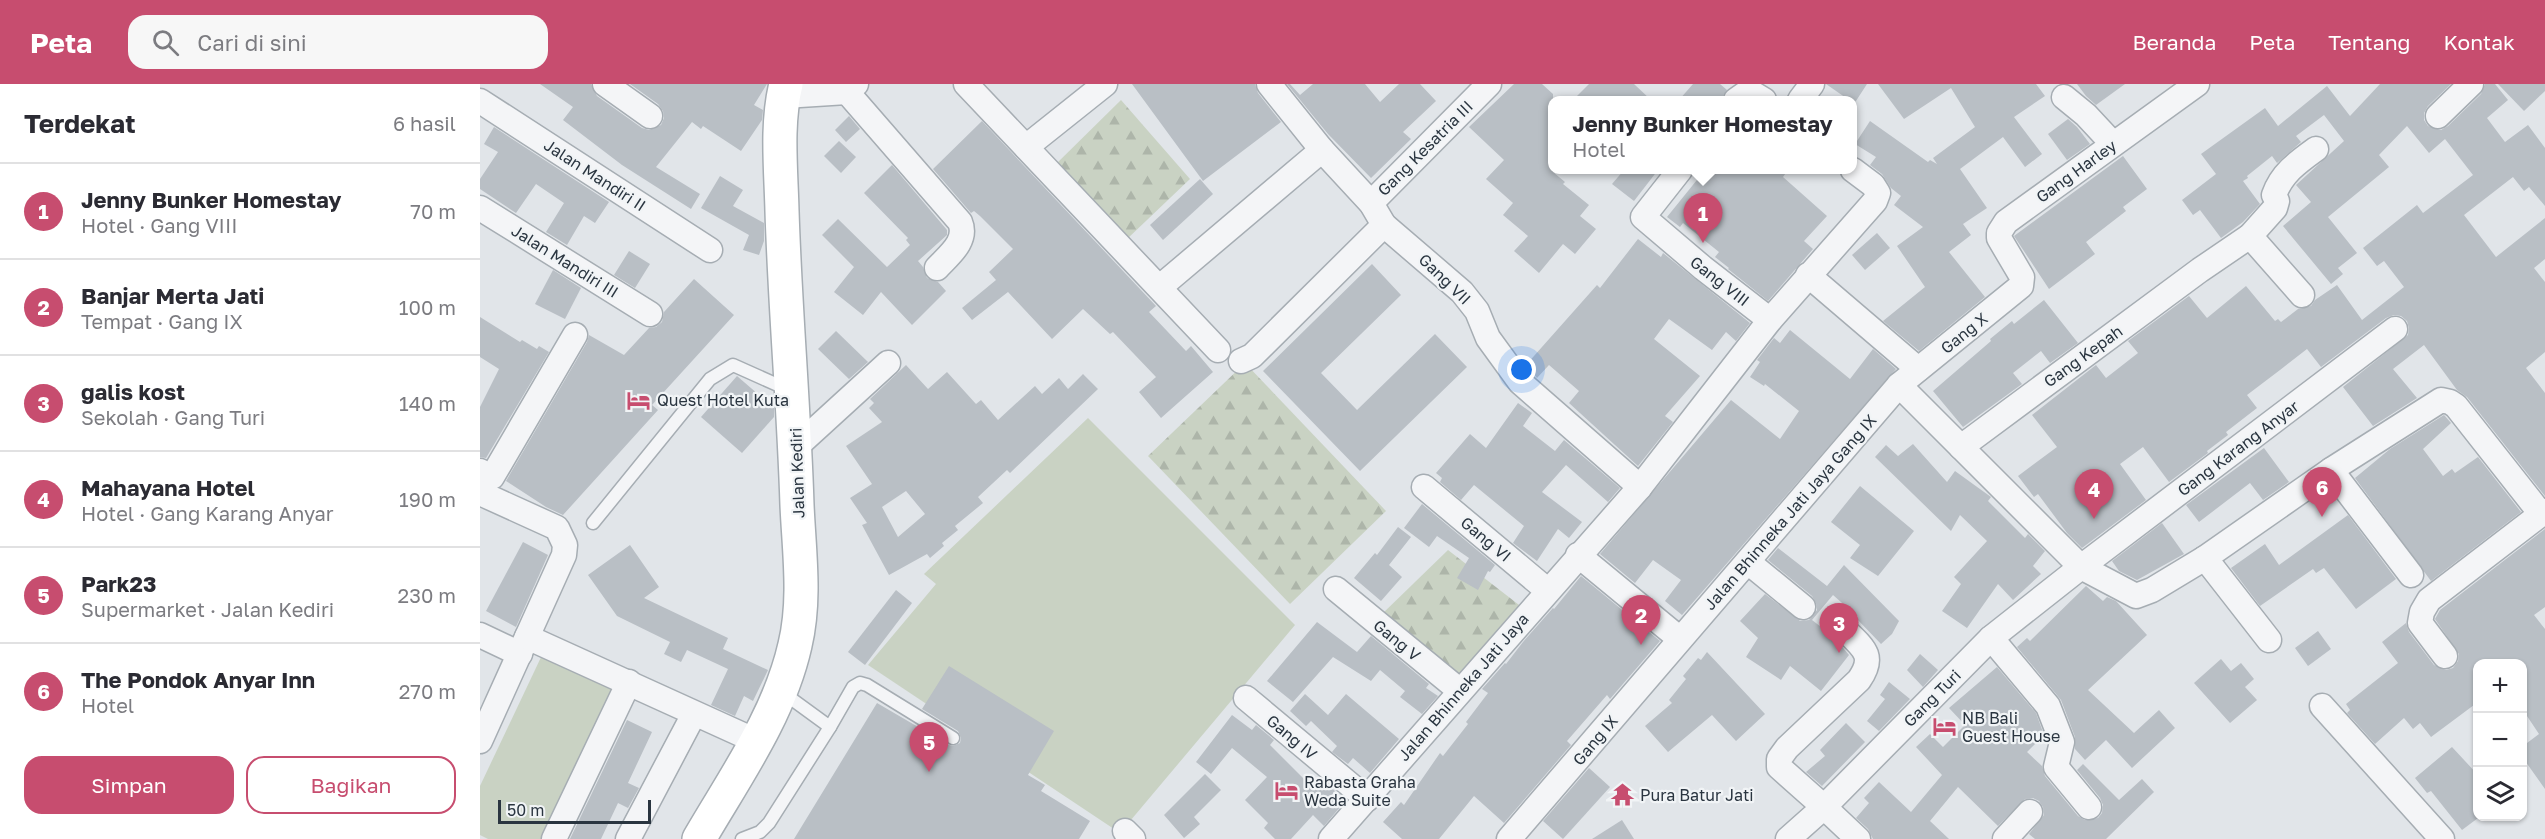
<!DOCTYPE html>
<html lang="id">
<head>
<meta charset="utf-8">
<style>
  body { margin:0; font-family:"Golos Text",sans-serif; background:#f7f7f7; color:#2b2b33 }
  .controls { position:absolute; right:18px; bottom:18px; display:grid; overflow:hidden; border-radius:12px; box-shadow:0 2px 4px #0004 }
  .controls button { width:54px; height:54px; display:grid; place-items:center; padding:0; border:0; border-bottom:2px solid #e1e1e2; background:#fff; color:#2b2b33; font:30px sans-serif }
  .scale { position:absolute; left:18px; bottom:15px; width:153px; box-sizing:border-box; padding-left:6px; border:3px solid #2a3540; border-top:0; font-size:16px; line-height:21px; white-space:nowrap; color:#2a3540; -webkit-text-stroke:4px #f1f4f6; paint-order:stroke }
  .you { position:absolute; left:1042px; top:286px; width:21px; height:21px; margin:-15px; border:4px solid #fff; border-radius:50%; background:#1a73e8; box-shadow:0 0 0 9px #1a73e833 }
  .badge { display:grid; place-items:center; width:39px; height:39px; border-radius:50%; background:#c74d6f; color:#fff; font-size:20px; font-weight:700 }
  .pin { position:absolute; translate:-50% -50px; filter:drop-shadow(0 2px 3px #0008) }
  .pin::after { content:''; position:absolute; top:32px; width:21px; height:18px; background:inherit; clip-path:polygon(0 0,100% 0,50% 100%) }
  .popup { position:absolute; left:1068px; top:12px; width:309px; height:78px; box-sizing:border-box; display:grid; place-content:center; border-radius:12px; background:#fff; filter:drop-shadow(0 2px 4px #0005); font-size:20px; white-space:nowrap; color:#7c7c81 }
  .popup b { font-size:22px; color:#2b2b33 }
  .popup::after { content:''; position:absolute; left:50%; top:100%; margin-left:-12px; border:12px solid transparent; border-top-color:#fff }
  .list { margin:0; padding:0; list-style:none }
  h2 { display:flex; justify-content:space-between; align-items:center; height:78px; margin:0; padding:0 24px; font-size:26px }
  h2 small { font-size:20px; font-weight:400; color:#7c7c81 }
  .list li { display:grid; grid-template-columns:39px 1fr auto; gap:18px; align-items:center; box-sizing:border-box; height:96px; padding:0 24px; border-top:2px solid #e1e1e2 }
  .list b { display:block; font-size:22px; white-space:nowrap }
  .list p { margin:0; font-size:20px; white-space:nowrap; color:#7c7c81 }
  .list em { font-size:20px; font-style:normal; color:#7c7c81 }
  .actions { display:flex; gap:12px; padding:18px 24px }
  .actions a { flex:1; padding:14px 0; border:2px solid #c74d6f; border-radius:18px; text-align:center; font-size:21px; color:#c74d6f }
  .actions .main { background:#c74d6f; color:#fff }
  .icon { flex:none; width:33px; height:33px; fill:none; stroke:currentColor; stroke-width:2; stroke-linecap:round; stroke-linejoin:round }
  .map { position:relative; flex:none; width:2065px; height:755px; overflow:hidden }
  header { display:flex; align-items:center; gap:36px; box-sizing:border-box; height:84px; padding:0 30px; background:#c74d6f; color:#fff }
  header strong { font-size:28px }
  nav { display:flex; gap:33px; margin-inline-start:auto; font-size:21px }
  .search { width:420px; height:54px; background:#f7f7f7; display:flex; align-items:center; gap:15px; box-sizing:border-box; padding:0 21px; border-radius:18px; color:#7c7c81; font-size:22px }
  main { display:flex }
  aside { flex:1; background:#fff }
  .map>svg:first-child { display:block }
</style>
</head>
<body>
<header>
<strong>Peta</strong>
<div class="search"><svg class="icon" aria-label="search" viewBox="0 0 24 24"><circle cx="10" cy="10" r="6"/><path d="M15 15l6 6"/></svg>Cari di sini</div>
<nav><a>Beranda</a><a>Peta</a><a>Tentang</a><a>Kontak</a></nav>
</header>
<main>
<aside>
<h2>Terdekat<small>6 hasil</small></h2>
<ul class="list">
<li><span class="badge">1</span><div><b>Jenny Bunker Homestay</b><p>Hotel · Gang VIII</p></div><em>70 m</em></li>
<li><span class="badge">2</span><div><b>Banjar Merta Jati</b><p>Tempat · Gang IX</p></div><em>100 m</em></li>
<li><span class="badge">3</span><div><b>galis kost</b><p>Sekolah · Gang Turi</p></div><em>140 m</em></li>
<li><span class="badge">4</span><div><b>Mahayana Hotel</b><p>Hotel · Gang Karang Anyar</p></div><em>190 m</em></li>
<li><span class="badge">5</span><div><b>Park23</b><p>Supermarket · Jalan Kediri</p></div><em>230 m</em></li>
<li><span class="badge">6</span><div><b>The Pondok Anyar Inn</b><p>Hotel</p></div><em>270 m</em></li>
</ul>
<div class="actions"><a class="main">Simpan</a><a>Bagikan</a></div>
</aside>
<div class="map">
<svg width="2065" height="755" viewBox="0 0 2065 755">
  <defs>
    <pattern id="forest-firs" width="22" height="20" patternUnits="userSpaceOnUse" patternTransform="scale(1.5)"><rect width="22" height="20" fill="#c9d2c3"/><path d="M5 1l3.5 6h-7zM16 11l3.5 6h-7z" fill="#adb5a9"/></pattern>
  </defs>
  <rect width="100%" height="100%" fill="#e1e5e9"/>
  <!-- grass -->
  <g fill="#c9d2c3">
    <path d="M608,334L815,541L640,749L388,581L456,500L444,490Z"/>
    <path d="M63,569L140,606L68,755H8L0,751V702Z"/>
  </g>
  <!-- forest -->
  <g fill="url(#forest-firs)">
    <path d="M641,16L710,95L646,156L574,82Z"/>
    <path d="M765,279L906,427L810,520L668,372Z"/>
    <path d="M968,466L1043,524L978,599L900,532Z"/>
  </g>
  <!-- building -->
  <g fill="#b9bfc5" fill-rule="evenodd">
    <path d="M60,0H111L117,12L162,44L169,46L181,41L184,34L183,27L178,20L150,0H287L274,21L283,26L282,36L261,67L223,42L221,45L212,38L176,83L220,110L211,125L142,81L83,36L93,23Z"/>
    <path d="M652,0H775L778,9L801,38L723,97Z"/>
    <path d="M807,0H810L820,11L833,0H885L900,18L919,0H940L956,17L923,48L931,55L891,94L848,50Z"/>
    <path d="M1034,0H1062L1073,10V88L1085,98L1083,100L1109,121L1100,132L1116,145L1095,170L1083,160L1059,189L1034,167L1048,152L1023,131L1033,119L1006,95L1024,76L989,43Z"/>
    <path d="M1109,0H1154L1171,16H1093Z"/>
    <path d="M1213,0H1240L1247,6L1240,16H1199Z"/>
    <path d="M1346,0H1387L1374,20L1373,16H1369Z"/>
    <path d="M1398,0H1556L1565,12L1534,33L1562,70L1545,83L1523,53L1480,85L1507,124L1483,140L1491,151L1469,168L1505,213L1439,267L1403,237L1445,203L1417,162L1443,143L1414,121L1421,112L1411,104L1402,90L1390,81L1396,73L1375,60L1390,37L1448,78L1450,76L1457,80L1453,74L1495,43L1471,4L1424,35Z"/>
    <path d="M1597,0H1645L1616,21L1606,12Z"/>
    <path d="M1900,0H1971L1948,22L1944,29V36L1948,42L1961,46L1968,42L2001,10L2005,0H2015L2028,16L2007,34L2025,58L2048,41L2065,64V122L2049,103L2044,107L2033,93L1984,131L2016,173L2065,134V175L2054,184L2065,198V268L2046,284L2065,309V412L1987,313L1977,306L1944,261L1913,285L1937,314L1893,342L1863,303L1928,251L1929,244L1927,237L1921,232L1914,231L1906,234L1841,283L1827,265L1800,286L1767,311L1777,324L1746,348L1748,351L1727,367L1728,369L1689,398L1663,363L1640,380L1666,416L1602,464L1587,449L1558,410L1554,413L1538,392L1577,363L1552,331L1616,281L1626,294L1658,269L1648,257L1709,212L1727,234L1766,202L1795,237L1798,235L1801,238L1818,225L1831,222L1835,216L1857,201L1882,236L1924,203L1904,177L1897,182L1883,164L1937,121L1943,129L1993,91L1965,55L1949,69L1927,42L1899,71L1909,83L1848,133L1877,169L1858,184L1863,190L1851,200L1803,142L1831,118L1816,101L1864,57L1844,31L1816,52L1821,58L1797,79L1792,72L1767,92L1768,94L1763,97L1780,120L1763,138L1741,154L1720,126L1713,131L1702,116L1736,90L1721,70L1785,24L1798,42L1847,2L1870,32Z"/>
    <path d="M2018,0H2065V7L2044,27Z"/>
    <path d="M369,32L380,45L366,58L355,46Z"/>
    <path d="M1588,35L1597,43L1610,60L1587,76L1568,50Z"/>
    <path d="M502,37L676,222L669,228L706,267L711,262L733,288L681,334L659,308L676,293L633,248L630,250L603,225L572,255L528,208L492,236L482,224L516,196L509,188L533,165L500,132L494,127L491,129L453,85Z"/>
    <path d="M14,43L129,118L115,139L104,132L87,161L66,148L84,119L56,100L36,129L0,105V95L18,68L4,60Z"/>
    <path d="M359,57L376,73L361,89L344,72Z"/>
    <path d="M1643,72L1667,105L1643,123L1646,127L1606,158L1615,170L1569,205L1534,152Z"/>
    <path d="M412,81L467,146V151L438,177L443,183L447,194L458,198L466,207L432,241L401,208L383,231L354,208L374,183L342,151L358,135L407,183L430,161L426,156L428,154L384,109Z"/>
    <path d="M1144,86H1178L1154,117L1132,100Z"/>
    <path d="M1225,86H1308L1303,93L1347,132L1324,157L1333,165L1288,217L1248,185L1249,184L1235,173L1239,168L1203,139L1200,143L1187,133Z"/>
    <path d="M240,92L263,106L253,122L284,139V157L279,171L263,166L269,151L221,124Z"/>
    <path d="M720,95L733,110L683,156L670,141Z"/>
    <path d="M1397,149L1410,164L1385,186L1372,171Z"/>
    <path d="M1158,155L1181,173L1183,169L1270,239L1256,257L1246,248L1232,266L1189,235L1174,255L1220,292L1185,332L1193,338L1158,382L1089,319L1099,307L1069,281L1057,294L1046,281L1117,201L1120,204Z"/>
    <path d="M149,167L170,180L155,204L134,191Z"/>
    <path d="M892,180L921,211L841,289L877,326L955,250L987,283L880,387L783,287Z"/>
    <path d="M73,186L101,204L85,235L55,220Z"/>
    <path d="M214,195L254,231L172,321L178,326L83,431L66,423L26,397L107,258L109,251L144,271L169,244L176,243L182,238L184,228Z"/>
    <path d="M1564,216L1598,259L1570,279L1561,267L1533,289L1542,300L1483,343L1453,307L1511,257L1510,255L1532,237L1534,240Z"/>
    <path d="M0,233L40,258L42,256L57,265L59,262L69,268L6,374L0,373V323L19,285L0,273Z"/>
    <path d="M1310,246L1370,295L1393,265L1416,285L1202,531L1185,517L1201,496L1173,476L1155,499L1120,470L1251,316L1300,355L1319,327L1285,300L1284,302L1270,293L1280,278L1277,276L1294,254L1300,259Z"/>
    <path d="M356,247L388,278L369,295L338,265Z"/>
    <path d="M426,281L448,305L467,288L496,320L501,316L518,336L555,302L562,310L579,294L588,305L603,290L618,305L530,389L527,386L498,413L503,419L475,442L478,446L462,459L464,462L450,474L447,470L409,491L382,441L387,439L370,414L392,400L366,362L402,338L389,324L394,319L390,315ZM426,407L445,430L418,453L402,423Z"/>
    <path d="M257,292L294,324V333L262,369L221,333Z"/>
    <path d="M1038,319L1052,329L1043,342L1075,367L1084,356L1140,404L1128,418L1086,381L1062,408L1102,438L1089,454L1078,445L1057,477L1033,459L1044,442L994,401L981,416L960,398L962,394L956,389L990,350L1006,364Z"/>
    <path d="M1964,331L1971,339L1943,365L1963,392L1972,385L1975,389L1998,373L2041,428L1951,497L1875,394L1910,365Z"/>
    <path d="M1433,360L1467,398L1475,387L1511,413L1508,417L1545,454L1548,450L1565,467L1553,482L1561,490L1533,516L1518,500L1487,544L1462,527L1481,500L1474,493L1507,457L1480,431L1471,447L1395,373L1406,361L1418,372Z"/>
    <path d="M1784,364L1809,398L1783,416L1770,399L1719,438L1706,421Z"/>
    <path d="M1380,402L1434,447L1398,492L1370,474L1380,461L1351,438Z"/>
    <path d="M942,420L1015,481L1010,488L1008,487L998,506L977,494L989,474L957,452L949,463L924,444Z"/>
    <path d="M1868,431L1916,495L1876,525L1844,484L1836,489L1833,485L1780,522L1751,484L1785,460L1799,481Z"/>
    <path d="M1682,439L1704,470L1657,496L1639,487L1632,477Z"/>
    <path d="M918,443L931,453L909,481L922,493L901,517L874,494L895,469L897,471Z"/>
    <path d="M2065,445V523L2054,531L2065,545V705L2043,674V662L2059,650L2043,626V579H1998V618L1951,653L1940,639L1933,645L1924,634L1895,660L1867,629L1870,626L1866,620L1918,579L1902,558L1926,539L1929,548L1954,581L1966,586L1973,584L1978,577L1979,570L1955,535L1960,526Z"/>
    <path d="M43,458L68,471L36,543L6,527Z"/>
    <path d="M150,461L179,503L164,514L248,554L243,565L288,586L273,617L264,612L255,632L231,621L248,585L207,566L201,578L184,570L190,558L137,532L108,491Z"/>
    <path d="M1298,464L1347,502L1364,481L1419,537L1412,550L1401,560L1376,534L1378,533L1353,511L1332,536L1354,553L1369,571L1341,607L1310,582L1301,596L1266,573L1278,554L1260,537L1285,510L1320,537L1329,536L1337,526L1336,519L1332,512L1288,476Z"/>
    <path d="M1101,492L1180,557L1130,615L1127,611L1087,657L1091,661L1024,739L994,712L959,755H922L903,738L921,718L924,721L960,669L963,672L988,640L986,638L1008,609L1002,605L1025,579L1026,580L1043,558L1073,524L1074,525Z"/>
    <path d="M1606,502L1623,517L1627,513L1636,517L1667,551L1608,606L1654,649L1679,626L1695,644L1652,684L1626,656L1605,676L1595,665V653L1581,616L1537,563L1547,554L1550,557Z"/>
    <path d="M416,506L432,519L385,581L368,568Z"/>
    <path d="M837,538L877,568L891,552L949,600L946,604L958,612L942,630L920,613L925,607L900,586L891,597L853,573L813,618L787,597Z"/>
    <path d="M1838,547L1851,565L1828,582L1815,564Z"/>
    <path d="M1227,568L1285,630L1256,657L1232,631L1188,668L1165,642L1192,619L1189,616L1206,595L1203,592L1218,574L1221,576Z"/>
    <path d="M1440,570L1458,586L1443,603L1427,586Z"/>
    <path d="M1741,575L1751,587L1761,579L1774,595L1765,603L1777,616L1750,639L1714,599Z"/>
    <path d="M469,582L574,647L548,691L565,701L561,707L610,737L599,755H314L397,619L469,661L473,662L480,659L481,654L478,647L442,625Z"/>
    <path d="M1517,583L1556,629L1564,651L1547,668L1562,682L1565,692L1598,732L1605,736L1618,734L1622,729L1623,721L1620,714L1597,686L1603,680L1639,716L1662,695L1674,708L1626,755H1555L1549,750L1564,731L1563,723L1559,717L1553,714L1545,715L1518,742L1478,703L1450,737L1469,755H1393L1388,745L1376,734L1389,719L1384,714L1399,698L1431,728L1462,691L1436,663L1450,650L1463,663L1485,641L1469,624Z"/>
    <path d="M1409,598L1430,615L1399,647L1387,637L1405,615L1400,611Z"/>
    <path d="M825,610L848,631L866,610L919,655L890,689L873,674L868,680L852,668L857,662L831,637L826,642L810,627Z"/>
    <path d="M752,631L772,646L776,641L794,656L790,661L833,704L840,694L855,707L851,712L861,722L844,742L833,731L811,755H795L784,744L788,739L765,716L787,693L752,664L731,690L716,678Z"/>
    <path d="M147,636L172,648L148,699L159,704L148,724L138,719L121,755H90Z"/>
    <path d="M1366,639L1385,658L1342,702L1326,688L1345,672L1340,666Z"/>
    <path d="M1972,663L1998,691V734L1982,746L1951,707L1947,709L1935,694Z"/>
    <path d="M1109,684L1130,703L1083,755L1063,737Z"/>
    <path d="M725,690L741,706L714,733L720,740L704,754L684,731Z"/>
    <path d="M1142,736L1154,755H1112Z"/>
  </g>
  <g fill="none" stroke-linecap="round" stroke-linejoin="round">
    <defs>
      <g id="service">
        <path d="M113,439L230,295L253,281L309,306"/>
        <path d="M350,643L373,603L380,599L387,601L473,654"/>
        <path d="M262,755L280,748L289,739L350,643L302,608"/>
      </g>
      <g id="minor">
        <path d="M125,0L170,32"/>
        <path d="M486,0L738,266"/>
        <path d="M789,0L842,66L891,119L904,141L982,208L997,227L1008,254L1040,298L1160,403"/>
        <path d="M367,8L480,138C488,157 469,171 457,184"/>
        <path d="M304,12L367,8L376,0"/>
        <path d="M1584,13L1606,31L1633,60"/>
        <path d="M1256,16L1269,7L1284,16"/>
        <path d="M1320,16L1332,0"/>
        <path d="M0,17L230,166"/>
        <path d="M1958,32L1991,0"/>
        <path d="M546,63L625,0"/>
        <path d="M1200,86L1163,133L1223,184L1290,236"/>
        <path d="M891,119L1009,0"/>
        <path d="M0,124L170,230"/>
        <path d="M1770,152L1822,211"/>
        <path d="M1328,191L1438,285"/>
        <path d="M680,203L842,66"/>
        <path d="M761,277L772,272L904,141"/>
        <path d="M1419,301L1601,483L1656,512L1672,506L1725,474L1851,386L1961,316L1970,318L1976,322L2061,430"/>
        <path d="M316,363L408,279"/>
        <path d="M1481,363L1720,186L1770,152L1795,124L1797,117L1794,111C1802,89 1818,78 1836,65"/>
        <path d="M1851,386L1931,491"/>
        <path d="M0,387L12,393L95,251"/>
        <path d="M944,403L1067,506"/>
        <path d="M0,409L77,444L85,461L84,471L0,657"/>
        <path d="M1098,471L1200,555"/>
        <path d="M1725,474L1789,556"/>
        <path d="M1268,478L1323,523"/>
        <path d="M856,505L979,606"/>
        <path d="M0,551L40,570"/>
        <path d="M47,553L276,657"/>
        <path d="M1511,554L1568,622L1582,658L1576,683L1609,723"/>
        <path d="M1965,572L1940,539L1942,528L1949,516L2065,427"/>
        <path d="M766,614L887,715"/>
        <path d="M1842,622L1962,755"/>
        <path d="M645,747L653,755"/>
        <path d="M74,755L149,598"/>
        <path d="M148,755L214,630"/>
        <path d="M851,755L1160,403L1290,236L1395,117L1398,109L1393,101L1373,86"/>
        <path d="M1029,755L1419,301L1541,202L1542,193L1519,154V149L1526,138L1717,0"/>
        <path d="M1308,755L1344,723L1299,683V675L1307,664L1379,596C1395,573 1385,565 1367,548"/>
        <path d="M1378,755L1344,723L1511,554L1601,483L1915,245"/>
        <path d="M1525,755L1550,728"/>
      </g>
      <path id="secondary" d="M219,755C255,693 299,632 315,561C326,515 319,467 317,421C314,323 305,225 302,127C301,85 296,40 306,0"/>
    </defs>
    <!-- service casing -->
    <use href="#service" stroke="#a6adb3" stroke-width="15"/>
    <!-- minor casing -->
    <use href="#minor" stroke="#a6adb3" stroke-width="27"/>
    <!-- secondary casing -->
    <use href="#secondary" stroke="#a6adb3" stroke-width="36"/>
    <!-- service -->
    <use href="#service" stroke="#f4f5f7" stroke-width="12"/>
    <!-- minor -->
    <use href="#minor" stroke="#f4f5f7" stroke-width="24"/>
    <!-- secondary -->
    <use href="#secondary" stroke="#fff" stroke-width="33"/>
  </g>
  <!-- icons -->
  <defs>
    <symbol id="hotel-bare" viewBox="-9 -9 18 18"><path d="M-6-4.5h1.5V1H6V5H4.5V3h-9V5H-6ZM-4 0a1.8 1.8 0 1 1 3.6 0ZM.5 0V-2.5h3Q6-2.5 6 0Z" fill="#c74d6f" stroke="#f1f4f6" stroke-width="2.5" paint-order="stroke"/></symbol>
    <symbol id="temple-bare" viewBox="-9 -9 18 18"><path d="M0-6L5-2H3V0L6.5 2.5H4V6H1.5V3h-3V6H-4V2.5H-6.5L-3 0V-2H-5Z" fill="#c74d6f" stroke="#f1f4f6" stroke-width="2.5" paint-order="stroke"/></symbol>
  </defs>
  <g fill-rule="evenodd">
    <use href="#hotel-bare" x="142" y="300" width="33" height="33"/>
    <use href="#hotel-bare" x="1448" y="626" width="33" height="33"/>
    <use href="#hotel-bare" x="790" y="690" width="33" height="33"/>
    <use href="#temple-bare" x="1126" y="694" width="33" height="33"/>
  </g>
  <g text-anchor="middle" dominant-baseline="central" stroke-width="4.5" stroke-linejoin="round" paint-order="stroke">
    <!-- street labels -->
    <g font-size="16" fill="#2a3540" stroke="#f1f4f6">
      <text transform="translate(945 64) rotate(-45)">Gang Kesatria III</text>
      <text transform="translate(1596 87) rotate(-36)">Gang Harley</text>
      <text transform="translate(115 91) rotate(33)">Jalan Mandiri II</text>
      <text transform="translate(85 177) rotate(32)">Jalan Mandiri III</text>
      <text transform="translate(965 195) rotate(44)">Gang VII</text>
      <text transform="translate(1240 197) rotate(38)">Gang VIII</text>
      <text transform="translate(1484 249) rotate(-39)">Gang X</text>
      <text transform="translate(1603 272) rotate(-36)">Gang Kepah</text>
      <text transform="translate(1758 364) rotate(-37)">Gang Karang Anyar</text>
      <text transform="translate(317 389) rotate(-92)">Jalan Kediri</text>
      <text transform="translate(1310 428) rotate(-49)">Jalan Bhinneka Jati Jaya Gang IX</text>
      <text transform="translate(1006 455) rotate(40)">Gang VI</text>
      <text transform="translate(917 556) rotate(39)">Gang V</text>
      <text transform="translate(983 603) rotate(-49)">Jalan Bhinneka Jati Jaya</text>
      <text transform="translate(1452 614) rotate(-45)">Gang Turi</text>
      <text transform="translate(812 653) rotate(40)">Gang IV</text>
      <text transform="translate(1115 656) rotate(-50)">Gang IX</text>
    </g>
    <!-- poi labels -->
    <g font-size="16" fill="#2a3540" stroke="#f1f4f6" text-anchor="start">
      <text x="177" y="316">Quest Hotel Kuta</text>
      <text x="1482" y="634">NB Bali<tspan x="1482" dy="18">Guest House</tspan></text>
      <text x="824" y="698">Rabasta Graha<tspan x="824" dy="18">Weda Suite</tspan></text>
      <text x="1160" y="711">Pura Batur Jati</text>
    </g>
  </g>
</svg>
<div class="controls">
<button>+</button>
<button>−</button>
<button><svg class="icon" aria-label="layers" viewBox="0 0 24 24"><path d="M12 4l9 5-9 5-9-5zM3 14l9 5 9-5"/></svg></button>
</div>
<div class="scale">50 m</div>
<div class="you"></div>
<div class="pin badge" style="left:1223px;top:159px">1</div>
<div class="popup"><b>Jenny Bunker Homestay</b>Hotel</div>
<div class="pin badge" style="left:1161px;top:561px">2</div>
<div class="pin badge" style="left:1359px;top:569px">3</div>
<div class="pin badge" style="left:1614px;top:435px">4</div>
<div class="pin badge" style="left:449px;top:688px">5</div>
<div class="pin badge" style="left:1842px;top:433px">6</div>
</div>
</main>
</body>
</html>
